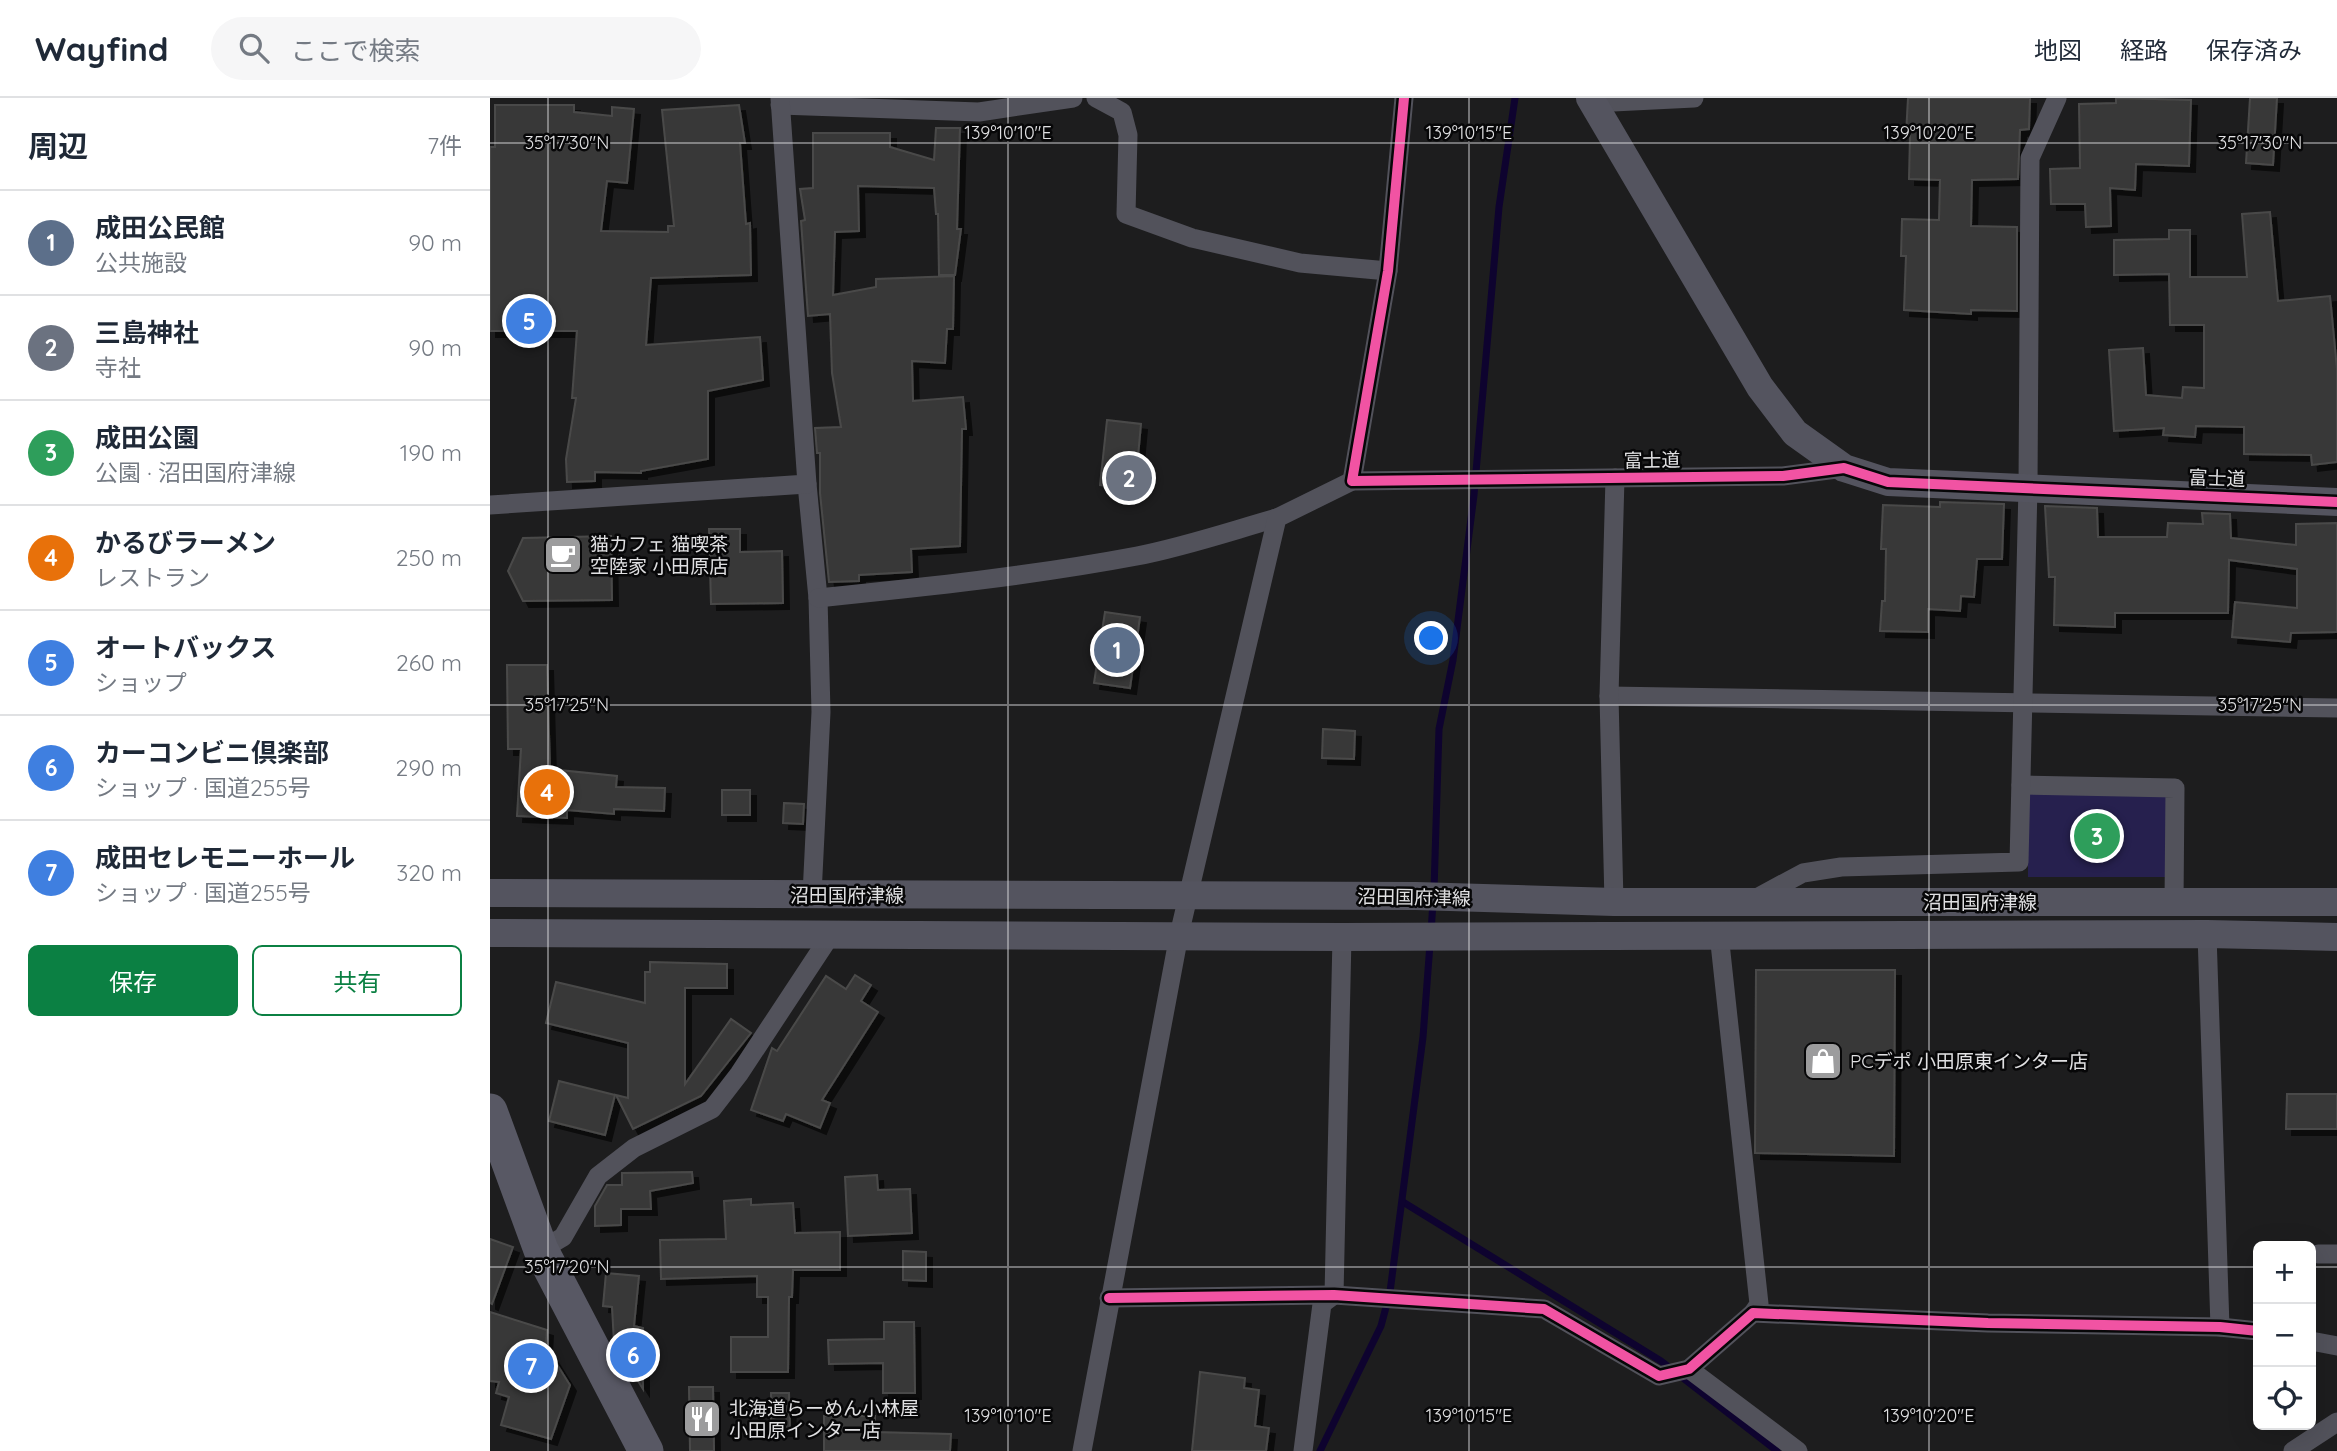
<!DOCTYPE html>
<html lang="ja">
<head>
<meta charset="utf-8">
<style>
  body { margin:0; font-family:Quicksand,"Noto Sans JP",sans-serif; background:#f6f6f7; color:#1f2937 }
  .controls { position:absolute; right:21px; bottom:21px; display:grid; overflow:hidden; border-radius:10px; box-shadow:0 7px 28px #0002 }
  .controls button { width:63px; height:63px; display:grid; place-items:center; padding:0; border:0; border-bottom:2px solid #e0e1e3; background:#fff; color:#1f2937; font:35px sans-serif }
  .you { position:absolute; left:942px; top:541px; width:24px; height:24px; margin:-18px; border:5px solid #fff; border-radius:50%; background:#1a73e8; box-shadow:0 0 0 10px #1a73e833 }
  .badge { display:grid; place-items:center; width:46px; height:46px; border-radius:50%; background:#0b8043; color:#fff; font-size:23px; font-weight:700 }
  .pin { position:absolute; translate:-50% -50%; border:4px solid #fff; box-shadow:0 2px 7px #0006 }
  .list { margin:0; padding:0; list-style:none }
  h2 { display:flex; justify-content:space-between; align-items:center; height:91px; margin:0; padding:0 28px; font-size:30px }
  h2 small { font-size:23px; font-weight:400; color:#747a83 }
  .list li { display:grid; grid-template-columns:46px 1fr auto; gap:21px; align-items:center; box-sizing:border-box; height:105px; padding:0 28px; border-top:2px solid #e0e1e3 }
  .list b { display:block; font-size:26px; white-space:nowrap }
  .list p { margin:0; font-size:23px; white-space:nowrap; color:#747a83 }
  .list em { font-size:23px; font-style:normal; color:#747a83 }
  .actions { display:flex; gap:14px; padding:21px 28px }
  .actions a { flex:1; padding:16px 0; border:2px solid #0b8043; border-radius:10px; text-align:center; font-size:24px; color:#0b8043 }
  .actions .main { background:#0b8043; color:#fff }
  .icon { flex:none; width:38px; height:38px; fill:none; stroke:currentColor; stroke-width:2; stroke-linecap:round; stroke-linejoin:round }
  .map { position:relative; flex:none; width:1847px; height:1353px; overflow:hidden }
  header { display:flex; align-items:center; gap:42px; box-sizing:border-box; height:98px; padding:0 35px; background:#fff; border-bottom:2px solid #e0e1e3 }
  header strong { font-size:33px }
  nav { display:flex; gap:38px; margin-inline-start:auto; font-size:24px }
  .search { width:490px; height:63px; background:#f6f6f7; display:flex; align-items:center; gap:18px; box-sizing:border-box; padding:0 24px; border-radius:38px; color:#747a83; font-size:26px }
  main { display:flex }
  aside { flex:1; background:#fff }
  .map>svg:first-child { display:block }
</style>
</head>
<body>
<header>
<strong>Wayfind</strong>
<div class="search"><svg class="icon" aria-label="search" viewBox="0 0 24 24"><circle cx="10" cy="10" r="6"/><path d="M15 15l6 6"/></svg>ここで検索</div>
<nav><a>地図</a><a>経路</a><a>保存済み</a></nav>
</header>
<main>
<aside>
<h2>周辺<small>7件</small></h2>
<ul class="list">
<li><span class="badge" style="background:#5c6f8a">1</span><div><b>成田公民館</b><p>公共施設</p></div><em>90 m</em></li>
<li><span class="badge" style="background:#6b7280">2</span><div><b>三島神社</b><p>寺社</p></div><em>90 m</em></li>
<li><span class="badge" style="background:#2e9e5b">3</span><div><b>成田公園</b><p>公園 · 沼田国府津線</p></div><em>190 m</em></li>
<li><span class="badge" style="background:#e8710a">4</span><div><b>かるびラーメン</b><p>レストラン</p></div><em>250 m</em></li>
<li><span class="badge" style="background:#3f7fe0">5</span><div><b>オートバックス</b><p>ショップ</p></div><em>260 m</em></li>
<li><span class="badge" style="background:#3f7fe0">6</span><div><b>カーコンビニ倶楽部</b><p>ショップ · 国道255号</p></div><em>290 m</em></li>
<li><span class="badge" style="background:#3f7fe0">7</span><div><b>成田セレモニーホール</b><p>ショップ · 国道255号</p></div><em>320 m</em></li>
</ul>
<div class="actions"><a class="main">保存</a><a>共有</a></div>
</aside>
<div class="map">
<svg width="1847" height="1353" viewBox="0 0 1847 1353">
  <defs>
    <filter id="shadow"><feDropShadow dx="6" dy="6" stdDeviation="0" flood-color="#0009"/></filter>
  </defs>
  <rect width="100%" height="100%" fill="#1d1d1e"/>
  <!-- green -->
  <path fill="#26204e" d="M1538,695L1676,697V779H1538Z"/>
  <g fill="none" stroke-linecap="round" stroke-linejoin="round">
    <!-- stream -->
    <g stroke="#0e032f" stroke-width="7">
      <path d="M944,792L949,631L963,562L984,397L1009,109L1025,0"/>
      <path d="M941,834L943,804"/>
      <path d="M913,1104L1171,1263L1287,1353"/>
      <path d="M830,1353L891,1228L900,1194L933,939L940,846"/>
    </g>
  </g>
  <!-- building -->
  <g fill="#393838" stroke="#4a4a49" stroke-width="2" filter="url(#shadow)">
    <path d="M1418,0H1540L1539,31L1530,32L1528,81L1482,82L1481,128L1527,129V213L1481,212V216L1414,212L1416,158H1411L1412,121L1449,122L1450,82L1419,81L1420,38L1416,37Z"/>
    <path d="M1626,0L1701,2L1699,68L1646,66L1645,92L1620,90L1621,128L1596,129L1595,106H1561L1560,71L1590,70L1589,6L1626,5Z"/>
    <path d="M1760,0H1787L1783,67L1756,65Z"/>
    <path d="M5,7H84V14L122,18V9L144,11L137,85L117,83L111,133L178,134V128H184L172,12L249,7L255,45H250L256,126L260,125L261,177L161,180L156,247L270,239L273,282L218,293V361L151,373V375L105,374V383L77,384L76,361L86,300H82L87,233H0V49H5Z"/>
    <path d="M446,30H470L467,131H471L465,177H449L448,116H446L444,90L368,88L369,133L345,134L343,197L386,189V181L464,178L463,231H457L455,265L422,263L423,303L473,299L476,331H472L470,448L421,451L422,474L369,477V483L339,484L330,395V355H327L325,330L351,329L342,275L340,216L318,218L311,123L315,122L310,91L323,90V35H400V49L444,62Z"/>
    <path d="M1780,114L1788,203L1840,198L1847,271V364L1822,367L1821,357L1754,356V329L1706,328L1705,339L1673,337L1674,330L1624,333L1619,252L1653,250L1656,297L1692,300L1693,289L1714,290V227H1680L1679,176L1624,177V142L1679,141V132H1700V179H1757L1752,116Z"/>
    <path d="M617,322L651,326L645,391L610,387Z"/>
    <path d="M1450,404L1514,406L1512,461H1487L1484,499L1471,498L1470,513L1438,511V534L1390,533L1392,503H1395L1396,451H1391L1393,407L1450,409Z"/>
    <path d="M1555,408L1607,410L1608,439H1677L1678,425L1713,426L1712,415L1740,416L1741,440L1806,447V426L1847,425V534L1801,535L1800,544L1742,539L1745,504L1807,510V471L1739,462L1738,515H1625V529L1564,527L1565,479H1559Z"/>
    <path d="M219,431H250V454L292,453L293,505L221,506Z"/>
    <path d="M121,438L122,502L33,503L18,473L33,440Z"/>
    <path d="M615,514L650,519L640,590L604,585Z"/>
    <path d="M17,567H57L60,671L127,678L126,689L175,690L174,713L124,711V716L77,712V720L27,718L31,651H18Z"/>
    <path d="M833,631L865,633L864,661L832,660Z"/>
    <rect x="232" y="692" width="28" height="25"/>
    <path d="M294,705L314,706L313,726L293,725Z"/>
    <path d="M160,864L237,866V890H195V986L241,921L261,935L211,998L143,1031L126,997L138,1000V945L56,925L66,884L155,905V874H160Z"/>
    <path d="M1266,872H1405L1404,1058L1265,1055Z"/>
    <path d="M365,877L381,887L371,903L388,914L332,1002L340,1005L330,1030L296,1016L293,1023L261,1012L282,950L287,953L336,878L356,891Z"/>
    <path d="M69,983L125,997L115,1037L59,1023Z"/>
    <path d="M1797,996H1847V1031H1796Z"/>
    <path d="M202,1074L203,1085L160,1093L161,1111H131V1127L105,1128V1108L117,1087H132V1075Z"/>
    <path d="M387,1077L388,1092L420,1091L422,1135L358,1138L355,1079Z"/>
    <path d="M261,1101V1107L303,1105L305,1135L350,1134V1172H303L302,1199H299L298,1274H241V1239H278V1199H267V1178L171,1181L170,1142L236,1141L234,1103Z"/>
    <path d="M0,1141L23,1149L2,1206L0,1205Z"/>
    <path d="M413,1153L436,1154V1183L413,1182Z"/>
    <path d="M116,1175L149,1178L144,1228L153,1230V1291L124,1245L122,1209L113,1208Z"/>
    <path d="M0,1214L57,1232L56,1249L80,1287L61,1341L11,1327L19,1299L6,1295L9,1284L0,1283Z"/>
    <path d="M394,1224H424L425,1295H393V1265L339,1266L338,1242L394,1241Z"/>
    <path d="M710,1274L755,1280L754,1290L769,1292L765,1328L779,1330L776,1353H702Z"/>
    <path d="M199,1289H223L224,1353H200Z"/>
    <path d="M281,1295H299L300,1332H281Z"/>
    <path d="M334,1318H385V1334L461,1336L460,1353H334Z"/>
  </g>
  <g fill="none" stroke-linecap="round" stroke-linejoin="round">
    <!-- street -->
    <g stroke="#52525b" stroke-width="19">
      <path d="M606,0L632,14L638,37L636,116L702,140L810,165L898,173"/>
      <path d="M914,0L898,173L862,383L1293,378L1354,370"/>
      <path d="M1103,5L1204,0"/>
      <path d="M290,7L489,14L583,0"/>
      <path d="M317,386L328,500L331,614L322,797"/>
      <path d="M0,407L317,386L290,0"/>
      <path d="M328,500C435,489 541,478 647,458C694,449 741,433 787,420"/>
      <path d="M1119,598L1847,610"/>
      <path d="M1531,687L1685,690L1684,805"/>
      <path d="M1261,803L1313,775L1351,769L1529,764L1538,389L1540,60L1567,0"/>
      <path d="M1124,804L1119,598L1125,380"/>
      <path d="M1229,836L1269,1206L1263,1215"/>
      <path d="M1717,836L1730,1229"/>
      <path d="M51,1152L73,1139L108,1078L144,1050L222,1011L249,976L342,835"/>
      <path d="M1828,1156H1847"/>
      <path d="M619,1200L844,1197L1054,1211L1169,1278L1199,1271L1263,1215L1498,1225L1730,1229L1768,1233"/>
      <path d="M1821,1243L1847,1248"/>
      <path d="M1199,1271L1308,1353"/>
      <path d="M592,1353L689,837L787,420L862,383"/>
      <path d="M813,1353L832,1206L844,1197L852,839"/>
      <path d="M1803,1353L1847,1324"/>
    </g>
    <!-- secondary -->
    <g stroke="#54545f" stroke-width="28">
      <path d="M1100,0L1270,289L1305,335L1354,370L1398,384L1847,404"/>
      <path d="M0,795L926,798L1124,804H1847"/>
      <path d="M0,835L852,839L1717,836L1847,839"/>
    </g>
    <!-- highway -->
    <path stroke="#585864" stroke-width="35" d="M0,1013L51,1152L156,1353"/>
    <defs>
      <g id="cycleway">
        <path d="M914,0L898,173L862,383L1293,378L1354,370L1398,384L1847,404"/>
        <path d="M619,1200L844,1197L1054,1211L1169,1278L1199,1271L1263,1215L1498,1225L1730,1229L1768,1233"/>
      </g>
    </defs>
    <!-- cycleway casing -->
    <use href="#cycleway" stroke="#070708" stroke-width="15"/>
    <!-- cycleway -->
    <use href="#cycleway" stroke="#f153a3" stroke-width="10"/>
  </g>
  <!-- ticks -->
  <path fill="none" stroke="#e0e0e2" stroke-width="2" stroke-opacity="0.45" d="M58,0V1353M518,0V1353M979,0V1353M1439,0V1353M0,45H1847M0,607H1847M0,1169H1768M1821,1169H1847"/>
  <!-- icons -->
  <defs>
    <symbol id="cafe-square" viewBox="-11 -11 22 22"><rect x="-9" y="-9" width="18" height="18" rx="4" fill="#9c9c9d" stroke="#070708"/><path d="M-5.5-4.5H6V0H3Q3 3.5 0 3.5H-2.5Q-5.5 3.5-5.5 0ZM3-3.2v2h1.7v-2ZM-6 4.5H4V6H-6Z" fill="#fff"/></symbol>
    <symbol id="shop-square" viewBox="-11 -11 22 22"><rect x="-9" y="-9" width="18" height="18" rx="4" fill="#9c9c9d" stroke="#070708"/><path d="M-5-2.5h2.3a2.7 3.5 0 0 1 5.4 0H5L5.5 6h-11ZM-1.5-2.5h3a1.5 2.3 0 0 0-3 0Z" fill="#fff"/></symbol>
    <symbol id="restaurant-square" viewBox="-11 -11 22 22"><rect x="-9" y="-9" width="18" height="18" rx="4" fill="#9c9c9d" stroke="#070708"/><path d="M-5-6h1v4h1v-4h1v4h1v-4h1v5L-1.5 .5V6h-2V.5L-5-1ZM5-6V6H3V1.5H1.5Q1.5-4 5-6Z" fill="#fff"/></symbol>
  </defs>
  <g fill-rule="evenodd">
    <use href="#cafe-square" x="51" y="435" width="44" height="44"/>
    <use href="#shop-square" x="1311" y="941" width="44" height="44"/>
    <use href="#restaurant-square" x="190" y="1299" width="44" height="44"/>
  </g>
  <g text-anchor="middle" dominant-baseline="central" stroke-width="5" stroke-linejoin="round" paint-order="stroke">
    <!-- street labels -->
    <g font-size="19" fill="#e0e0e2" stroke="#070708">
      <text transform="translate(1162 362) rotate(-1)">富士道</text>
      <text transform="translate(1727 380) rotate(2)">富士道</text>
      <text x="357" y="797">沼田国府津線</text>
      <text transform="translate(924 799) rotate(1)">沼田国府津線</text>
      <text x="1490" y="804">沼田国府津線</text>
    </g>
    <!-- poi labels -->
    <g font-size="19" fill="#e0e0e2" stroke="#070708" text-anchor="start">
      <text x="100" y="446">猫カフェ 猫喫茶<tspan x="100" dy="22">空陸家 小田原店</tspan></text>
      <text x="1360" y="963">PCデポ 小田原東インター店</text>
      <text x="239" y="1310">北海道らーめん小林屋<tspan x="239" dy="22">小田原インター店</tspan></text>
    </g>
  </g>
  <g font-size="18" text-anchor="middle" fill="#e0e0e2" stroke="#070708" stroke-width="5" stroke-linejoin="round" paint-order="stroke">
    <text x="518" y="41">139°10'10"E</text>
    <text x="979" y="41">139°10'15"E</text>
    <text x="1439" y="41">139°10'20"E</text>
    <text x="77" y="51">35°17'30"N</text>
    <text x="1770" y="51">35°17'30"N</text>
    <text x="77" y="613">35°17'25"N</text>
    <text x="1770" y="613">35°17'25"N</text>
    <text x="77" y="1175">35°17'20"N</text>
    <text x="518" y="1324">139°10'10"E</text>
    <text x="979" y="1324">139°10'15"E</text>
    <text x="1439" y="1324">139°10'20"E</text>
  </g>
</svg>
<div class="controls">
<button>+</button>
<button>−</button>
<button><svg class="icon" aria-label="locate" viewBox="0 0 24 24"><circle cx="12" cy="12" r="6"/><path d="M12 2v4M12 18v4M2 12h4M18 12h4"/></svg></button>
</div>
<div class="you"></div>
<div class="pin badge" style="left:627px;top:552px;background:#5c6f8a">1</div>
<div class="pin badge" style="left:639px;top:380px;background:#6b7280">2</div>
<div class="pin badge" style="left:1607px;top:738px;background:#2e9e5b">3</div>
<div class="pin badge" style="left:57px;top:694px;background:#e8710a">4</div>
<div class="pin badge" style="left:39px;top:223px;background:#3f7fe0">5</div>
<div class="pin badge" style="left:143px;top:1257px;background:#3f7fe0">6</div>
<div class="pin badge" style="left:41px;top:1268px;background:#3f7fe0">7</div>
</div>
</main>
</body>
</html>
